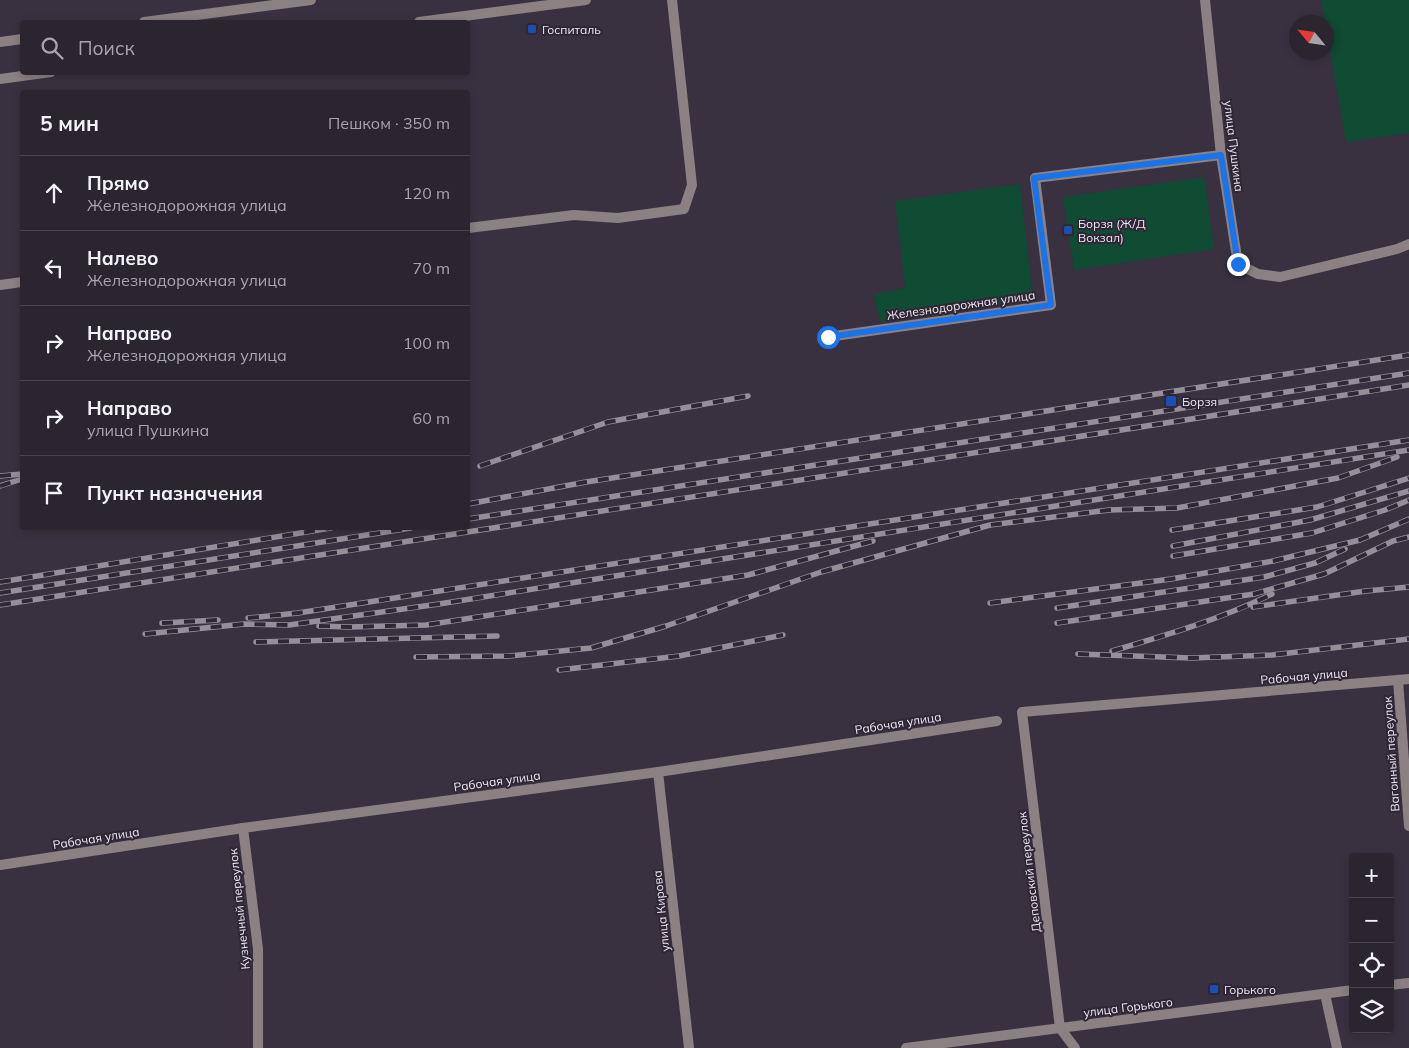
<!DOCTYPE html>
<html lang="ru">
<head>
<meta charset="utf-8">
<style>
  body { margin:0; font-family:Mulish,sans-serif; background:#37313b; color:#f1f3f6 }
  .controls { position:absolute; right:15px; bottom:15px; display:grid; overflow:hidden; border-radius:5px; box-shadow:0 2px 8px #0003 }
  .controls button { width:45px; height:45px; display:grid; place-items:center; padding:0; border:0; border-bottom:1px solid #47424b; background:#2b252f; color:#f1f3f6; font:25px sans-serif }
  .compass { position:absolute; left:1289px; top:15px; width:45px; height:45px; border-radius:50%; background:#2b252f; box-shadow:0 2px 8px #0003; rotate:299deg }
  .stop { position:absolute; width:15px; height:15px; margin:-11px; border:4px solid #1a73e8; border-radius:50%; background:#fff }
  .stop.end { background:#1a73e8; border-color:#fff; box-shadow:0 1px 5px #0008 }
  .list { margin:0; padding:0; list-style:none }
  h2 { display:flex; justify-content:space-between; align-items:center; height:65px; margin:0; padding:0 20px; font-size:21px }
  h2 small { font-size:16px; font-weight:400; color:#a6a5aa }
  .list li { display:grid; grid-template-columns:32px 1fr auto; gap:15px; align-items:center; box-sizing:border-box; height:75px; padding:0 20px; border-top:1px solid #47424b }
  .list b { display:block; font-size:19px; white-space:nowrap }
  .list p { margin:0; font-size:16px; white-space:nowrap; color:#a6a5aa }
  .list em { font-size:16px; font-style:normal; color:#a6a5aa }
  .icon { flex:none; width:28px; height:28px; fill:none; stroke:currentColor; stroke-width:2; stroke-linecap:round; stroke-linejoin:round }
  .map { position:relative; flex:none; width:1409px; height:1048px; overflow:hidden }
  .search { position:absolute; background:#2b252f; box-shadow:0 2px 8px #0003; left:20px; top:20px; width:450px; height:55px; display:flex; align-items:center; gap:12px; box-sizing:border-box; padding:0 18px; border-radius:5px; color:#a6a5aa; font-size:19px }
  .panel { position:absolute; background:#2b252f; box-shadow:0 2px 8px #0003; left:20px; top:90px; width:450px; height:440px; border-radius:5px }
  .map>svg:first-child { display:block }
</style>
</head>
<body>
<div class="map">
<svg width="1409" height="1048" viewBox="0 0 1409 1048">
  <rect width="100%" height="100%" fill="#39313f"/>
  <!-- green -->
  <g fill="#104b34">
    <path d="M1321,0H1409V133L1346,142L1327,33L1326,22H1325Z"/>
    <path d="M1204,177L1214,249L1074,270L1063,197Z"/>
    <path d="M1020,184L1033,299L880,322L874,294L905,288L895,201Z"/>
  </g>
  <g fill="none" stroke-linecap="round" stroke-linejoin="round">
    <!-- minor -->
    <g stroke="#8b8183" stroke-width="10">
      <path d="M1205,0L1221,155L1238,264L1258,274L1280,277L1397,249L1409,244"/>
      <path d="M468,228L574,215L618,218L684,209L692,185L672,0"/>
      <path d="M0,285L22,282"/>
      <path d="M828,337L1051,305L1035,178L1221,155"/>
      <path d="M1398,680L1409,826"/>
      <path d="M658,772L689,1048"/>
      <path d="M243,828L258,949V1048"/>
      <path d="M0,865L243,828L658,772L997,721"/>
      <path d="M1390,985L1409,983"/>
      <path d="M1325,994L1337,1048"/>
      <path d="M906,1048L1353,990"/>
      <path d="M1075,1048L1060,1028L1022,712L1409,679"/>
    </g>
    <!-- tertiary -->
    <g stroke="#8b8183" stroke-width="10">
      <path d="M144,22L311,0"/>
      <path d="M419,22L586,0"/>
      <path d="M0,42L22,39"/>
      <path d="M0,79L51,72"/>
    </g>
    <defs>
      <g id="rail">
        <path d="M480,466L608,422L748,396"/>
        <path d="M0,476L22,474"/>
        <path d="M0,486L22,479"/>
        <path d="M468,504L586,482L1409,355"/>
        <path d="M468,519L1409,373"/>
        <path d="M1172,530L1317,507L1409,478"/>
        <path d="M1173,546L1310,520L1409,491"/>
        <path d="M1173,556L1312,533L1385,510L1409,500"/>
        <path d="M0,582L331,528"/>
        <path d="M0,593L411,528"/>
        <path d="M990,603L1171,579L1273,561L1360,540L1409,519"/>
        <path d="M0,605L1409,385"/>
        <path d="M1253,607L1366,591L1409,587"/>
        <path d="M1057,608L1264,577L1315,563L1345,549"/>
        <path d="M248,618L298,613L1409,440"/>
        <path d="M162,623L218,620"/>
        <path d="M1057,623L1254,594L1324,574L1393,541L1409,537"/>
        <path d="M319,626L349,627L426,625L748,575L873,541"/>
        <path d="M145,634L244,624L289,625L439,604L1409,450"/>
        <path d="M256,642L497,636"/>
        <path d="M1112,651C1167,635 1221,619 1272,594"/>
        <path d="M1078,654L1191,658L1272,655L1409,639"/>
        <path d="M416,657L509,656L591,648L666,626L821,572L990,525L1109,510L1177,508L1338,478L1397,457"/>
        <path d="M559,670L679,656L783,635"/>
      </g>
    </defs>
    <!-- rail casing -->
    <use href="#rail" stroke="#958f9a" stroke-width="5.5"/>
    <!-- rail -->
    <use href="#rail" stroke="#2f2735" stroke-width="4" stroke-dasharray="11" stroke-linecap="butt"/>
  </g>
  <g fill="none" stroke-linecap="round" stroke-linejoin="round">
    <!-- route -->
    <path stroke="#1a73e8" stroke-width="6" d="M828,337L1051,305L1034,178L1221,155L1238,264"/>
  </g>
  <!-- markers -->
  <g fill="#1a4fb4" stroke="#2f2735" stroke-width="2">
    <rect x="527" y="24" width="10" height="10" rx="2.5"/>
    <rect x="1063" y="225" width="10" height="10" rx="2.5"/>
    <rect x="1165" y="395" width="12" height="12" rx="2.5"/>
    <rect x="1209" y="984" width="10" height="10" rx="2.5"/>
  </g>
  <g text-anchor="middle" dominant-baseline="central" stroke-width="4" stroke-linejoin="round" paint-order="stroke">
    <!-- poi labels -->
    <g font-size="12" fill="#ebe6ef" stroke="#2f2735" text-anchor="start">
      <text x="542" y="29">Госпиталь</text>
      <text x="1078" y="223">Борзя (Ж/Д<tspan x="1078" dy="14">Вокзал)</tspan></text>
      <text x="1182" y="401">Борзя</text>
      <text x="1224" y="989">Горького</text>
    </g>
    <!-- street labels -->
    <g font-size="12" fill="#ebe6ef" stroke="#2f2735">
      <text transform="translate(1234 146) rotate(83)">улица Пушкина</text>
      <text transform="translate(961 305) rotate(-8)">Железнодорожная улица</text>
      <text transform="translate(1304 676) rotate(-5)">Рабочая улица</text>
      <text transform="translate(898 723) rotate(-9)">Рабочая улица</text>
      <text transform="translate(1391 754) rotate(-94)">Вагонный переулок</text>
      <text transform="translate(497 781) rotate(-8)">Рабочая улица</text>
      <text transform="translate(96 838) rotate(-9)">Рабочая улица</text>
      <text transform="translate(1029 872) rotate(-97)">Деповский переулок</text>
      <text transform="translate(239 909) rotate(-96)">Кузнечный переулок</text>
      <text transform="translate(661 911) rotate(-96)">улица Кирова</text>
      <text transform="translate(1128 1007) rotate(-7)">улица Горького</text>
    </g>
  </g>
</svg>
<div class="controls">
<button>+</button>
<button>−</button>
<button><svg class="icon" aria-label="locate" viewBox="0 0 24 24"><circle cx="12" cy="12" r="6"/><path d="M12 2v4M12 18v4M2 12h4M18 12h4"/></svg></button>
<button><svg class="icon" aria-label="layers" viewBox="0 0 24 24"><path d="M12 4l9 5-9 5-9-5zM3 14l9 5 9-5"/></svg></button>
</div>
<svg class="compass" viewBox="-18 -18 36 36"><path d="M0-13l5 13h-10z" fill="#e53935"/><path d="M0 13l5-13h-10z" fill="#a6a5aa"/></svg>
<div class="stop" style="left:828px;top:337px"></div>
<div class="stop end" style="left:1238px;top:264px"></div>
<div class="search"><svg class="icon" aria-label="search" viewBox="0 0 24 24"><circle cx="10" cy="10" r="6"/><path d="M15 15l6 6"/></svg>Поиск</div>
<section class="panel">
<h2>5 мин<small>Пешком · 350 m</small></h2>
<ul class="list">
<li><svg class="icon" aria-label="ahead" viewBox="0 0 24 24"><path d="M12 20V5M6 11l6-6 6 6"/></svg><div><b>Прямо</b><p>Железнодорожная улица</p></div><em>120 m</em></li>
<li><svg class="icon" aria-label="left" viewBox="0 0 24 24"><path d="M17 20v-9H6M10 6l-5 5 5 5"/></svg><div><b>Налево</b><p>Железнодорожная улица</p></div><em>70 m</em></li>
<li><svg class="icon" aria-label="right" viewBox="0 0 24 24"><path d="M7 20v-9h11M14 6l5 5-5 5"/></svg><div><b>Направо</b><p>Железнодорожная улица</p></div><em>100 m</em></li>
<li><svg class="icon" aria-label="right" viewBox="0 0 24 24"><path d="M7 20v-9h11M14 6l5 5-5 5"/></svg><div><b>Направо</b><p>улица Пушкина</p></div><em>60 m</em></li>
<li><svg class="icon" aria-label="arrive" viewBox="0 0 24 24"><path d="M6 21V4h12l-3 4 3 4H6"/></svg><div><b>Пункт назначения</b></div></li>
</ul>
</section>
</div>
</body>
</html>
